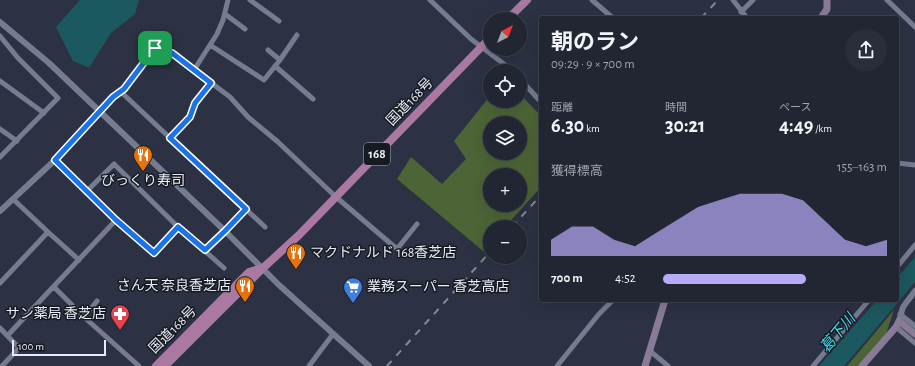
<!DOCTYPE html>
<html lang="ja">
<meta charset="utf-8">
<style>
:root{--surface:#212632;--page:#292e3a;--text:#f1f3f6;--muted:#a2a5ac;--line:#3e434d;--accent:#b7abf8}
body{margin:0;font-family:"Alegreya Sans","Noto Sans JP",sans-serif;background:var(--page);color:var(--text);height:100vh;display:flex;flex-direction:column;font-size:15px;white-space:nowrap}
*{box-sizing:border-box;margin:0}
p{font-size:13px;color:var(--muted)}
.icon{flex:none;width:22px;height:22px;fill:none;stroke:currentColor;stroke-width:2;stroke-linecap:round;stroke-linejoin:round}
.map{position:relative;flex:1;overflow:hidden}
.panel{position:absolute;left:539px;top:16px;width:360px;height:286px;display:flex;flex-direction:column;background:var(--surface);border-radius:4px;box-shadow:0 4px 16px #0002,0 0 0 1px var(--line)}
.panel>*{flex:none}
.needle{width:26px;rotate:42deg}
.controls{position:absolute;left:483px;top:12px;display:grid;gap:8px}
.controls a{display:grid;place-items:center;width:44px;height:44px;border-radius:50%;background:var(--surface);box-shadow:0 4px 16px #0002,0 0 0 1px var(--line);font-size:20px}
.scale{position:absolute;left:12px;bottom:10px;width:94px;box-sizing:border-box;padding-left:4px;border:2px solid #e7ebf6;border-top:0;font-size:11px;line-height:14px;white-space:nowrap;color:#e7ebf6;-webkit-text-stroke:3px #181a22;paint-order:stroke}
.pin{position:absolute;display:grid;place-items:center;width:34px;height:34px;color:#fff;margin:-17px;border-radius:8px;box-shadow:0 2px 6px #0006}
.round{display:grid;place-items:center;flex:none;width:42px;height:42px;border-radius:21px;background:var(--page)}
.head{display:flex;align-items:center;justify-content:space-between;height:68px;padding:0 12px}
h1{font-size:22px;font-weight:700;line-height:30px}
.figures{display:grid;grid-template-columns:repeat(3,1fr);gap:6px;height:68px;padding:4px 12px}
.figures div{display:grid;align-content:center}
.figures b{font-size:20px;font-weight:700}
.figures small{font-size:11px;font-weight:400}
.figures p{font-size:11px}
.chart{height:112px;padding:8px 12px}
.chart p{display:flex;justify-content:space-between}
.chart svg{width:100%;height:72px;margin-top:4px;fill:var(--accent);opacity:.7}
ul{padding:0 12px;list-style:none;font-size:13px}
li{display:grid;grid-template-columns:64px 48px 1fr;align-items:center;height:30px}
li i{height:10px;border-radius:5px;background:var(--accent)}
.map>svg:first-child{display:block}
</style>
<div class="map">
<svg width="915" height="366" viewBox="0 0 915 366">
<rect width="100%" height="100%" fill="#2c3243"/>
<path fill="#4c6436" fill-rule="evenodd" d="M520 94 541 116V187L505 227H490V243L483 251 397 179 411 157 442 184 466 159 454 141 490 96V101H520ZM490 123H520V153H490ZM490 175H520V205H490Z
M894 310 886 334 858 366H847Z"/>
<path fill="#1c585f" d="M80 0H139L135 14 111 33 89 68 73 61 56 27Z
M915 257V282L846 364 844 366H819L877 300H897V278Z"/>
<g fill="none" stroke-linecap="round" stroke-linejoin="round">
<path stroke="#757c90" stroke-width="5" d="M250 0 279 21
M430 0 471 39 513 71
M592 0 613 18
M733 0 747 18
M887 0 915 27
M741 12 753 0
M225 14 245 29
M0 36 18 58 58 98 0 157
M210 45 264 80 280 60 297 35
M268 50 280 60
M275 66 313 99
M194 70 217 34 223 20 228 0
M520 79 541 102
M0 81 44 113
M121 92 265 227
M100 112 113 97 124 89 155 48 172 53 230 97 248 117 278 142 336 197 397 249 417 224
M0 129 17 141
M170 138 190 117 195 103 211 83
M55 160 116 220 154 253 178 227
M897 163 915 165
M87 191 114 164 178 227 224 268
M13 199 48 232
M205 250 225 231 246 209
M897 267 915 245
M0 283 48 232 79 260
M54 287 84 317 139 366
M900 314 915 326
M84 317 97 301
M896 327 915 343
M0 328 19 348 2 366
M8 335 116 220
M650 351 668 366
M309 366 333 334
M557 366 599 314 613 300
M813 366 869 300"/>
<path stroke="#757c90" stroke-width="6" d="M0 22 49 63 225 231 279 285 369 366
M0 211 55 160 100 112
M899 321 903 307 915 291"/>
<path stroke="#897b97" stroke-width="7" d="M821 18 827 9V0
M645 366 665 300
M862 366 896 327 899 321 915 334"/>
<path stroke="#aa79a3" stroke-width="8" d="M508 19 527 0
M156 366 249 272 262 268
M165 366 263 268 299 235 490 38"/>
<path stroke="#848997" stroke-width="2" stroke-dasharray="7 7" stroke-linecap="butt" d="M701 18 718 0
M512 227 541 195
M387 366 490 252"/>
</g>
<g fill="none" stroke-linecap="round" stroke-linejoin="round">
<defs>
<path id="route" d="M155 48 172 53 211 83 195 103 190 117 170 138 246 209 225 231 205 250 178 227 154 253 116 220 55 160 113 97 124 89Z"/>
</defs>
<use href="#route" stroke="#fff" stroke-width="8"/>
<use href="#route" stroke="#1a73e8" stroke-width="5"/>
</g>
<defs>
<symbol id="restaurant-pin" viewBox="-11 -11 22 30"><path d="M0 17L-7.5 6A9.5 9.5 0 1 1 7.5 6Z" fill="#e8710a" stroke="#181a22"/><path d="M-5-6h1v4h1v-4h1v4h1v-4h1v5L-1.5 .5V6h-2V.5L-5-1ZM5-6V6H3V1.5H1.5Q1.5-4 5-6Z" fill="#fff"/></symbol>
<symbol id="supermarket-pin" viewBox="-11 -11 22 30"><path d="M0 17L-7.5 6A9.5 9.5 0 1 1 7.5 6Z" fill="#3f7fe0" stroke="#181a22"/><path d="M-6-5.5h2.5l.6 2H6L4.5 2H-2.5L-4.4-4H-6ZM-1.5 3.2a1.3 1.3 0 1 0 .1 0ZM3 3.2a1.3 1.3 0 1 0 .1 0Z" fill="#fff"/></symbol>
<symbol id="pharmacy-pin" viewBox="-11 -11 22 30"><path d="M0 17L-7.5 6A9.5 9.5 0 1 1 7.5 6Z" fill="#e0444e" stroke="#181a22"/><path d="M-2-6h4v4h4v4h-4v4h-4v-4h-4v-4h4Z" fill="#fff"/></symbol>
</defs>
<g fill-rule="evenodd">
<use href="#restaurant-pin" x="132" y="144" width="22" height="30"/>
<use href="#restaurant-pin" x="285" y="242" width="22" height="30"/>
<use href="#restaurant-pin" x="234" y="275" width="22" height="30"/>
<use href="#supermarket-pin" x="342" y="276" width="22" height="30"/>
<use href="#pharmacy-pin" x="109" y="303" width="22" height="30"/>
</g>
<g text-anchor="middle" dominant-baseline="central" stroke-width="3" stroke-linejoin="round" paint-order="stroke">
<rect fill="#181a22" stroke="#a9acb6" stroke-width="1" x="364" y="143" width="26" height="22" rx="3"/>
<g font-size="13" font-weight="bold" fill="#e7ebf6">
<text x="377" y="154">168</text>
</g>
<g font-size="14" fill="#e7ebf6" stroke="#181a22">
<text transform="translate(410 102) rotate(-46)">国道168号</text>
<text transform="translate(173 330) rotate(-45)">国道168号</text>
</g>
<g font-size="14" fill="#e7ebf6" stroke="#181a22" text-anchor="start">
<text x="143" y="181" text-anchor="middle">びっくり寿司</text>
<text x="310" y="253">マクドナルド 168香芝店</text>
<text x="231" y="286" text-anchor="end">さん天 奈良香芝店</text>
<text x="367" y="287">業務スーパー 香芝高店</text>
<text x="106" y="314" text-anchor="end">サン薬局 香芝店</text>
</g>
<g font-size="15" font-style="italic" fill="#3ce1f4" stroke="#181a22">
<text transform="translate(838 333) rotate(-50)">葛下川</text>
</g>
</g>
</svg>
<div class="controls">
<a><svg class="needle" viewBox="-14 -14 28 28"><path d="M0-13l5 13h-10z" fill="#e53935"/><path d="M0 13l5-13h-10z" fill="#a2a5ac"/></svg></a>
<a><svg class="icon" aria-label="locate" viewBox="0 0 24 24"><circle cx="12" cy="12" r="6"/><path d="M12 2v4M12 18v4M2 12h4M18 12h4"/></svg></a>
<a><svg class="icon" aria-label="layers" viewBox="0 0 24 24"><path d="M12 4l9 5-9 5-9-5zM3 14l9 5 9-5"/></svg></a>
<a>+</a>
<a>−</a>
</div>
<div class="scale">100 m</div>
<div class="pin" style="left:155px;top:48px;background:#1e9e55"><svg class="icon" aria-label="arrive" viewBox="0 0 24 24"><path d="M6 21V4h12l-3 4 3 4H6"/></svg></div>
<section class="panel">
<div class="head"><div><h1>朝のラン</h1><p>09:29 · 9 × 700 m</p></div><a class="round"><svg class="icon" aria-label="share" viewBox="0 0 24 24"><path d="M12 15V3M7 8l5-5 5 5M5 13v7h14v-7"/></svg></a></div>
<div class="figures">
<div><p>距離</p><b>6.30<small> km</small></b></div>
<div><p>時間</p><b>30:21</b></div>
<div><p>ペース</p><b>4:49<small> /km</small></b></div>
</div>
<div class="chart"><p><span>獲得標高</span>155–163 m</p>
<svg viewBox="0 0 160 44" preserveAspectRatio="none"><path d="M0 44V34L10 26L20 26L30 34L40 38L50 30L60 22L70 14L80 10L90 6L100 6L110 6L120 10L130 22L140 34L150 38L160 34V44z"/></svg>
</div>
<ul>
<li><b>700 m</b>4:52<i style="width:64%"></i></li>
</ul>
</section>
</div>
